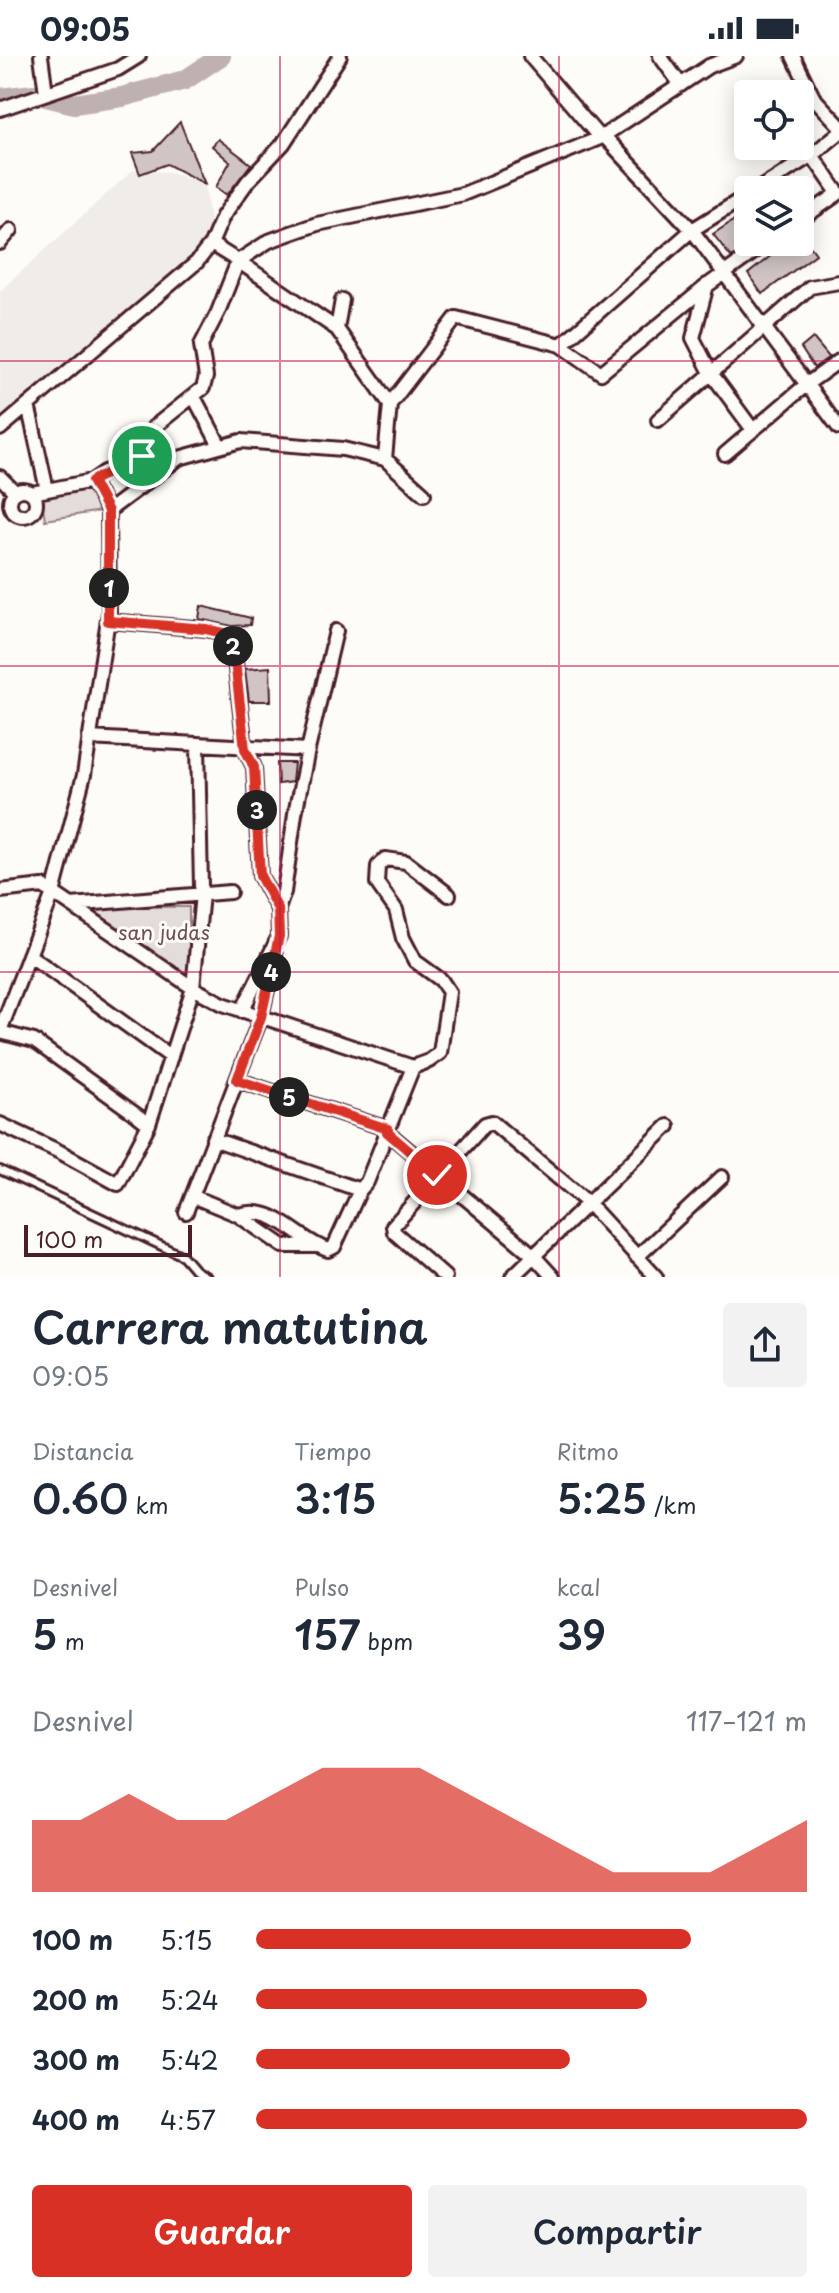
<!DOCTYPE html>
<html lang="es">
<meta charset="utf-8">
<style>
:root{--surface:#fff;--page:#f2f2f3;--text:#1f2937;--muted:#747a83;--accent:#d93025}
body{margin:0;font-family:"Playpen Sans",sans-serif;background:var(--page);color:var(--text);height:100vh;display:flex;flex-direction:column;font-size:30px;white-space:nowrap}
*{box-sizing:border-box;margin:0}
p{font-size:26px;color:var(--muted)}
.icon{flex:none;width:44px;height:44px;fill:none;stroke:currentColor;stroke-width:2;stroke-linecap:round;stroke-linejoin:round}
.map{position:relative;height:1221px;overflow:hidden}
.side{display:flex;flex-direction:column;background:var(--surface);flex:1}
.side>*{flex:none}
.fabs{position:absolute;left:734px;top:24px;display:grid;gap:16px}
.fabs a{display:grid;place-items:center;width:80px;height:80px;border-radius:8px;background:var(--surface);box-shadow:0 4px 20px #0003;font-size:40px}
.scale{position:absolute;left:24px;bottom:20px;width:168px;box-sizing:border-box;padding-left:8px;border:4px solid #4a1f2b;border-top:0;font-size:22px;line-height:28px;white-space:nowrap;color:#4a1f2b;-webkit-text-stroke:6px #fdfcf7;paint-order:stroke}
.pin{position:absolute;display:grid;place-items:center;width:68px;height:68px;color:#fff;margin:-34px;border:4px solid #fff;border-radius:50%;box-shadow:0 2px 8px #0007}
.km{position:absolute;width:40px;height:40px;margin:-20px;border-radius:50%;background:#222;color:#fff;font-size:22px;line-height:40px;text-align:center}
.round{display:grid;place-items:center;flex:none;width:84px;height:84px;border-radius:8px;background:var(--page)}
.head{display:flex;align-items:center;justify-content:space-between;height:136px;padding:0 32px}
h1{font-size:44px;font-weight:600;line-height:60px}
.metrics{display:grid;grid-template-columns:repeat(3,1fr);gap:12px;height:136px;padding:8px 32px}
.metrics div{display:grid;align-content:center}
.metrics b{font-size:40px;font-weight:600}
.metrics small{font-size:22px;font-weight:400}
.metrics p{font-size:22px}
.chart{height:224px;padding:16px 32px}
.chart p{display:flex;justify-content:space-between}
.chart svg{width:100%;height:144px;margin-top:8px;fill:var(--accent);opacity:.7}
.button{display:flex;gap:16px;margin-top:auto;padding:16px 32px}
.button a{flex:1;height:92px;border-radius:8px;background:var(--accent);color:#fff;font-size:32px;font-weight:600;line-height:92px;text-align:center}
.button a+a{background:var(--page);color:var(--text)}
ul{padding:0 32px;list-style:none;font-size:26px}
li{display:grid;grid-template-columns:128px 96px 1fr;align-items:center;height:60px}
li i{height:20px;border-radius:10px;background:var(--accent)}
.status{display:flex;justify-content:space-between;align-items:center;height:56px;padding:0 40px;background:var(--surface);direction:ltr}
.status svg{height:22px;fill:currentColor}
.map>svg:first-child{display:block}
</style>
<div class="status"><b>09:05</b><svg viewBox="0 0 49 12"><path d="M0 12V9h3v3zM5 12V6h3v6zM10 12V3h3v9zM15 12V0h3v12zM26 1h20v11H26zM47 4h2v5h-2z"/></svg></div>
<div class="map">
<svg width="839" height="1221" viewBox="0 0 839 1221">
<rect width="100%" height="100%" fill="#fdfcf7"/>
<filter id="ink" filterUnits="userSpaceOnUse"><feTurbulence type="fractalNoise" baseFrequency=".0125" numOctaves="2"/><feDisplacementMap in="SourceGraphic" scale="16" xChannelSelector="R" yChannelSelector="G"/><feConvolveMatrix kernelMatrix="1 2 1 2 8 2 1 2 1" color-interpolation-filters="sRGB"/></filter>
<g filter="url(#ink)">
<path fill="#f0ece8" d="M132 115 170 116 205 128 210 166 197 206 0 365V235Z"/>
<path fill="#e3dcda" stroke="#967e82" stroke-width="2" d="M95 431 107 454 45 464 41 436Z
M74 850 189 851V923Z"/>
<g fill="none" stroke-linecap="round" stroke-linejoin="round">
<path stroke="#c0b1b1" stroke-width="20" d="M0 42 34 38 74 48 122 41 185 24 221 0"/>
</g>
<path fill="#d0c5c4" stroke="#4a1f2b" stroke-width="2" d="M180 66 202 121 205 128 167 108 140 118 132 97 153 95Z
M218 83 251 108 227 139 216 131 230 106 212 90Z
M742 159 748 165V186H753L731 201 713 178Z
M800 176 816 198 762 238 748 218 788 186H800Z
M813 282 829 301 814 312 801 292Z
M201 550 251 562 250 569 232 570 199 563Z
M270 611 271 645H249L245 613Z
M277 707H294L292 726 278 728Z"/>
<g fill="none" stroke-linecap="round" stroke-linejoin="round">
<defs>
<path id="service" d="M0 1114 183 1200 195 1214 207 1221"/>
<path id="minor" d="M41 0 46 37
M530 0 600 82
M660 0 681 29
M793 0 813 41 839 69
M0 53 118 13 139 0
M604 80 692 174 839 372
M812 99 838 137
M757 134 812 99 839 77
M800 164 839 137
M0 187 11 174
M707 229 693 282 711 317 753 374
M342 244 337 273 238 205 269 185 291 177 317 168 463 138 600 82 709 10 736 0
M337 273 390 348
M561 289 601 317 708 229 768 186
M194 341 220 390
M28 349 47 434
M658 364 810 231 839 226
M0 373 197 206 211 188 223 160 248 125 283 88 340 0
M725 398 807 328 839 305
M385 403 390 348 456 262 561 289 692 174 748 139
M0 421 15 436
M10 447a13 13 0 1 1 26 0a13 13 0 1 1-26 0Z
M32 437 92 425 105 416 134 406 145 397 154 371 203 332 206 321 201 289 218 256 238 205 211 188
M108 455 179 402 241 385 343 393 385 403 424 438
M108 565 206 573 228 578 233 587 245 693 254 711 260 820 278 853
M89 682 308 694 295 758 284 836 278 853 279 880 242 955
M198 689 201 830
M308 694 336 575
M0 835 43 830 193 932 223 948 413 1011 429 1005 440 997 449 936 441 924 415 905 403 882 396 854 377 827 378 810 385 803 406 806 449 839
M71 849 230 836
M29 899 171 1001
M0 975 53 837 84 719 109 557 108 455 92 425
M0 976 34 985 149 1068
M237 1024 388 1073
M0 1068 60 1096 118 1128 149 1068 193 932 202 838
M387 1076 533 1199 553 1221
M213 1083 360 1134
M192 1140 238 1159 283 1190H316
M186 1156 261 961 275 898
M238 1159C275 1147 297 1184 328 1194L334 1191 360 1134 367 1126 413 1011
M637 1201 722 1121
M445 1221 394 1176 393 1170 485 1068 492 1066 587 1146 656 1221
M512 1221 668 1070"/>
</defs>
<use href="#service" stroke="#4a1f2b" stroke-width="12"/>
<use href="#minor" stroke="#4a1f2b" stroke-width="18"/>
<use href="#service" stroke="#fdfcf7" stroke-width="6"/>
<use href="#minor" stroke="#fdfcf7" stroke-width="12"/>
</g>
</g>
<g fill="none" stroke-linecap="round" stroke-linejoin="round" filter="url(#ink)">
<defs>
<path id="route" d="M142 400C128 412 108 415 92 425L108 455V565L206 573 228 578 233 587 245 693 254 711 260 820 278 853 279 880 261 961 237 1024 388 1073 387 1076 437 1119"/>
</defs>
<use href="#route" stroke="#fff" stroke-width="16"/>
<use href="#route" stroke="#d93025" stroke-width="10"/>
</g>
<path fill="none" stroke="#c2185b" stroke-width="2" stroke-opacity="0.55" d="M280 0V1221M559 0V1221M0 305H839M0 610H839M0 916H839"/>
<g text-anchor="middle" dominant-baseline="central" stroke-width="6" stroke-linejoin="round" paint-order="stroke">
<g font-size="20" fill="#704e57" stroke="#fdfcf7">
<text x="164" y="876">san judas</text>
</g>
</g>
</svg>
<div class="fabs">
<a><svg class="icon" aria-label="locate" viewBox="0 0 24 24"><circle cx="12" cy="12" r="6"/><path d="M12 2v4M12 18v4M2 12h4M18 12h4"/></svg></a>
<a><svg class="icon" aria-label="layers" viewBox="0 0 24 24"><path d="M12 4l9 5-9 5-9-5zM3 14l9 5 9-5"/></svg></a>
</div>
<div class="scale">100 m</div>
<div class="pin" style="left:142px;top:400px;background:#1e9e55"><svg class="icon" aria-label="arrive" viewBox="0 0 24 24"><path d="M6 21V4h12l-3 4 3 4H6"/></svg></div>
<div class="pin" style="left:437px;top:1119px;background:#d93025"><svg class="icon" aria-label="check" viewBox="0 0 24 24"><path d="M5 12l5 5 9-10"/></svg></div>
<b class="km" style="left:109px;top:532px">1</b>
<b class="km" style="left:233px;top:590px">2</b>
<b class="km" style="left:257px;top:754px">3</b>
<b class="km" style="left:271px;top:916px">4</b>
<b class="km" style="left:289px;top:1041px">5</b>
</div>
<section class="side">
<div class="head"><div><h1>Carrera matutina</h1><p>09:05</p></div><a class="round"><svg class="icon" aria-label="share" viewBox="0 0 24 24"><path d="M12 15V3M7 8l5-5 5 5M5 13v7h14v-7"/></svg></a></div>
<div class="metrics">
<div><p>Distancia</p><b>0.60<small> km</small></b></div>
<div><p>Tiempo</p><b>3:15</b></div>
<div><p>Ritmo</p><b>5:25<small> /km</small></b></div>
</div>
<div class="metrics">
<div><p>Desnivel</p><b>5<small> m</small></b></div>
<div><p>Pulso</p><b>157<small> bpm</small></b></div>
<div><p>kcal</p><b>39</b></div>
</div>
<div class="chart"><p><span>Desnivel</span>117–121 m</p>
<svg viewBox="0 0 160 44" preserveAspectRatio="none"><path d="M0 44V22L10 22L20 14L30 22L40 22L50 14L60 6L70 6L80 6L90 14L100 22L110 30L120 38L130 38L140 38L150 30L160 22V44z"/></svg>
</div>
<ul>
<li><b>100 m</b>5:15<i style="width:79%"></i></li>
<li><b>200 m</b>5:24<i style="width:71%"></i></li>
<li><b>300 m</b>5:42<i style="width:57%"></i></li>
<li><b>400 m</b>4:57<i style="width:100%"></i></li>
</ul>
<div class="button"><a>Guardar</a><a>Compartir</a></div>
</section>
